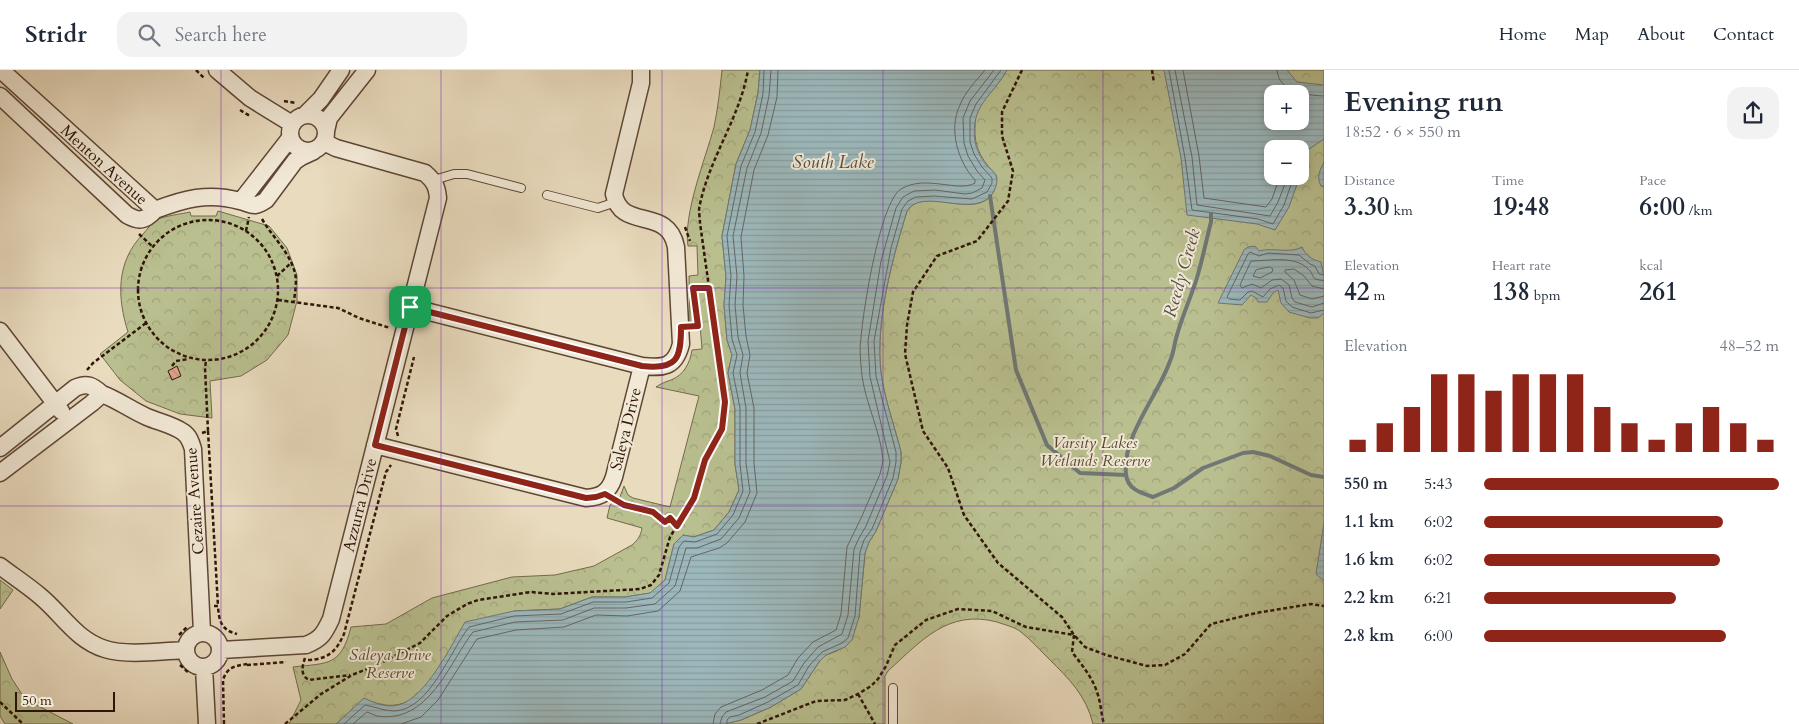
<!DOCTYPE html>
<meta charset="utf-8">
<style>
:root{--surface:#fff;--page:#f2f2f3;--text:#1f2937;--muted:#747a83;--line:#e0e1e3;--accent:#8f2418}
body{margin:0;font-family:Cardo,serif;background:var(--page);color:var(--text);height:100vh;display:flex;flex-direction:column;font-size:19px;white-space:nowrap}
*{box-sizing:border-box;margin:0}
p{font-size:16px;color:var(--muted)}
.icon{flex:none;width:28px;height:28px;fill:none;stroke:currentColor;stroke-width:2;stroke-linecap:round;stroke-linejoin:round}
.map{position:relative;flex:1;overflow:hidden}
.details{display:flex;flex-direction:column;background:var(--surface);width:475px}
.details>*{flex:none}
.tools{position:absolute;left:1264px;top:15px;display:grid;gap:10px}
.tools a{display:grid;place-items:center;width:45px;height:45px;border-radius:10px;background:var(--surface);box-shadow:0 2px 8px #0003;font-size:25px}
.scale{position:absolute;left:15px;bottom:12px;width:100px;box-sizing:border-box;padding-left:5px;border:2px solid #2f1507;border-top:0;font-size:14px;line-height:18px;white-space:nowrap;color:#2f1507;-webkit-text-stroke:4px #f1e8d5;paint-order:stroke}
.pin{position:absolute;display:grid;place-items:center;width:42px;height:42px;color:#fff;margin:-21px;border-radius:10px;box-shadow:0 2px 8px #0006}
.round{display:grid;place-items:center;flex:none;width:52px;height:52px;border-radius:15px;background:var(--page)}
.headline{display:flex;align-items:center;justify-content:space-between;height:85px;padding:0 20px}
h1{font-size:28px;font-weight:700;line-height:38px}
.figures{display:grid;grid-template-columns:repeat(3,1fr);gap:8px;height:85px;padding:5px 20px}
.figures div{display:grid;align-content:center}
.figures b{font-size:25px;font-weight:700}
.figures small{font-size:14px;font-weight:400}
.figures p{font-size:14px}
.chart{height:140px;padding:10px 20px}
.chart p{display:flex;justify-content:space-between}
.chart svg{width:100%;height:90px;margin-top:5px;stroke:var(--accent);stroke-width:6}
ul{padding:0 20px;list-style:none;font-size:16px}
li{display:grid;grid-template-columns:80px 60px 1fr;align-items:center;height:38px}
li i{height:12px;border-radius:6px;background:var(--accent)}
header{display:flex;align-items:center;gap:30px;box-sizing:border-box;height:70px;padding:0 25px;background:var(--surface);border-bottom:1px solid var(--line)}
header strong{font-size:24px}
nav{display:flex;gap:28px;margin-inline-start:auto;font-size:18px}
.search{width:350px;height:45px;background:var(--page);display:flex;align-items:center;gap:12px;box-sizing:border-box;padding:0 18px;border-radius:15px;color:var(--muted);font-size:19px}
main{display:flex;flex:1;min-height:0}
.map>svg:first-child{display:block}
</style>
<header>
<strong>Stridr</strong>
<div class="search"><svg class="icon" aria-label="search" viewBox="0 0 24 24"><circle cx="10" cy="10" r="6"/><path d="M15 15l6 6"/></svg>Search here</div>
<nav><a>Home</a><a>Map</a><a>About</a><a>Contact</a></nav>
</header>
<main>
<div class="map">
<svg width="1324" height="654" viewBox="0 0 1324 654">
<defs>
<pattern id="park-crowns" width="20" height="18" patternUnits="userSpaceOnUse" patternTransform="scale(1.25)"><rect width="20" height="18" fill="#b9bf8f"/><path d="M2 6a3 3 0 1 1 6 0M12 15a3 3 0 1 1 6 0" fill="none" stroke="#9fa37a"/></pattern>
<pattern id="water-rules" width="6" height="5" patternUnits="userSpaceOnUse" patternTransform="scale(1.25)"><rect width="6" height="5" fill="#9cb8bc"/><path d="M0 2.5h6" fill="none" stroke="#879da0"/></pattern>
<pattern id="building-back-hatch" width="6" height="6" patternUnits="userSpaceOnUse" patternTransform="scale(1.25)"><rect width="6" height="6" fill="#e1a58e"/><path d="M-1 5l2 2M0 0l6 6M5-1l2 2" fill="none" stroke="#c18d79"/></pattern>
</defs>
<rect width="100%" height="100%" fill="#e9dbbe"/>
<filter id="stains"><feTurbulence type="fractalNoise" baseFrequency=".004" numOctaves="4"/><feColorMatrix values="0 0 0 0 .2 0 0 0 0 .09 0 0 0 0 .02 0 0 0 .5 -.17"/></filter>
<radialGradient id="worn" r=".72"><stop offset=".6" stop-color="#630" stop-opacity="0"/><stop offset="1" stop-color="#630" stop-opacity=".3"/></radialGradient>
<path fill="url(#park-crowns)" stroke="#746a4b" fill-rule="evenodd" d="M722 0H760L758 23 750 60 736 94 722 166 726 207 724 235 727 270 732 285 728 303 735 339V394L739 420 729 442 714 460 694 467 683 465 674 474 665 510 651 523 625 527H592L560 539 514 541 411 631C391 638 383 636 364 629L336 654H289L301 630 293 597C329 593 341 596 351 557L386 554 432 528 512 507 555 505 594 496 632 475C638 470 641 465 642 458L607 448 610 435 620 427 624 416 628 425 633 428 670 437 699 326 656 317C662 313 665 312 671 310 684 305 690 293 692 280L702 279 700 254 690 255 689 206 698 205 697 176H688C683 144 705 90 714 57 718 38 720 19 722 0Z
M1007 0H1324V654H1093C1086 625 1069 609 1049 589 1040 580 1031 570 1021 562 1015 557 1005 555 997 552 948 539 921 571 888 601L885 606V654H725L741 650 771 637 801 619 819 592 826 585 837 581 859 547 865 483 869 472 876 461 898 409 901 392V382C895 358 884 327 881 303 875 252 892 190 907 141 923 114 978 153 994 121 996 116 996 110 996 105 982 90 974 78 975 57 975 51 975 47 977 42 984 26 999 15 1007 0ZM1272 24H1300V51H1272ZM1272 79H1300V106H1272Z
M218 141 269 156 287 178 297 205V231L288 265 267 290 241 306 210 311 212 348 180 344 146 331 120 310 100 284 128 262C117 227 116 192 143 164 147 160 151 153 156 150 164 146 181 144 190 142L191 146H216Z
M0 510 13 520 0 539Z
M0 582 12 609 25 629 73 654H5L0 646Z"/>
<path fill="url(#water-rules)" stroke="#707774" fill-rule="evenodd" d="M760 0H1007C992 27 970 35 975 71 976 79 981 88 986 95 989 98 995 102 996 106 999 112 994 122 990 127 968 147 922 117 907 141 892 190 875 251 881 303 884 327 895 358 901 382V392L898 409 876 461 869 472 865 483 859 547 852 570 845 577 826 585 819 592 801 619 771 637 741 650 725 654H336L364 628C375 633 386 638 398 635 425 629 451 576 465 552L514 541 560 539 592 527H625L650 523 665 510 674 474 683 465 694 467 714 460 729 442 739 420 735 394V339L728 303 732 285 727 270 724 235 726 207 722 166 736 94 750 60 758 23Z
M1164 0H1287L1297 12 1324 15V69L1309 79 1300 105V79H1272V106H1300L1289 137 1275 160 1257 154 1187 145 1181 88ZM1272 24H1300V51H1272Z
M1324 92V117L1321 116C1316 107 1320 100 1324 92Z
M1255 176 1259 181C1273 177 1290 184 1302 177 1306 186 1311 189 1321 192L1324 207V243L1318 248H1310L1289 242 1281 233 1278 220 1273 223 1267 232H1258L1256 228 1251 225 1242 235 1218 233 1244 180 1248 177Z
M1324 453V511L1316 504Z"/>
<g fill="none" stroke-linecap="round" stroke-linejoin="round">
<path stroke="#666662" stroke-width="1" d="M1169 0 1185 88 1192 140 1258 149 1273 154 1284 135 1294 106
M1175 0 1192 87 1197 135 1270 146 1278 132 1288 106
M1183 0 1199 86 1204 128 1266 137 1272 129 1280 106
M1277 0C1279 23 1306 25 1324 26
M1270 197 1273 199 1272 202 1260 208 1253 206 1256 200Z
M1324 205 1319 204 1315 196 1310 194 1299 185 1268 183 1259 186 1250 182 1248 184 1227 227 1229 229 1240 230 1248 222 1252 221 1263 227 1270 219 1279 215 1283 218 1286 231 1292 237 1311 243 1324 240
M1324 211 1315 209C1313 207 1312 204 1311 202 1297 184 1270 191 1251 191L1240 215 1242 218 1252 214 1261 218 1272 210 1281 209 1289 215 1292 228 1295 232 1312 237 1324 233
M1324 219 1312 216 1304 206 1294 199 1285 200V202L1294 210 1300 225 1312 229 1324 226
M344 654 365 635C376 637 384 641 395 641 430 639 450 581 469 557L514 546 561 544 593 532H626L652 528 669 513 679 477 684 471 695 472 717 464 733 445 743 421 740 394V338L733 303 737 285 732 269 729 235 731 206 727 166 741 96 755 62 763 24 764 0
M353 654 367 642C370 643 374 645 377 646 429 654 449 593 473 562L515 552 563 550 594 538H626L655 534 675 516 686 478H697L721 469 739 448 750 422 746 393V338L740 303 743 285 738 267 735 235 737 206 733 166 747 98 761 63 769 26 771 0
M401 654 421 647 438 630 477 569 516 560 564 557 596 545 627 546 658 541 680 521 691 487 719 478 727 473 745 452 757 423 754 393V338L747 303 750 285 746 266 743 235 744 206 741 167 754 100 768 65 777 27 778 0
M713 654 715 644 721 637 762 620 788 605 798 588 813 572 836 560 841 544 847 477 862 446 880 404 883 391C881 362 866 335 862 306 861 294 859 280 861 268 863 241 880 132 901 119 926 104 958 123 975 113V110C958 92 948 59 960 35 965 22 976 11 985 0
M720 654 722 647 726 642 765 627 793 611 804 593 818 577 842 564 848 545 854 479 859 468 866 456 887 406 890 392 870 307 868 271 881 191 896 138 903 127 914 121 935 120 965 124 972 123 982 118 985 110 977 101 968 86 964 73 963 48 970 31 994 0
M727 654V650L730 647 739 645 768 632 798 615 809 596 822 582 842 573 848 568 855 546 860 482 864 470 872 459 893 408 896 392V382L876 306 874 271 891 178 902 139 908 131 916 127 934 126 972 129 987 122 992 113V108L982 97 974 84 970 72V48L976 34 1001 0"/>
<path stroke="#707774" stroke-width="4" d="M990 126 1016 300 1047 375 1080 403 1126 405
M1211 144V152C1206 171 1202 192 1196 211 1190 229 1182 247 1177 265 1174 274 1174 283 1170 291 1158 326 1122 366 1126 404 1127 419 1141 423 1153 427L1174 418 1203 398 1243 383 1253 382 1270 386 1311 405 1324 407"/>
</g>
<path fill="url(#building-back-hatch)" stroke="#2f1507" d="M177 296 181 306 172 310 168 301Z"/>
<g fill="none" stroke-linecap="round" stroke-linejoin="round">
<defs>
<path id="lane" d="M434 110 454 104H467L521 118
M547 125 598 138 616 132
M893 618V654"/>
<path id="street" d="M217 0 250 28 292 54
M0 26 127 145C139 152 145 151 155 140L1 0
M290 63a18 18 0 1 1 36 0a18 18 0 1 1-36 0Z
M305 45 321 29 341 0
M326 61 329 48 367 0
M241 131 290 68
M155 140C184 129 208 122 240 131 252 134 253 139 266 130L295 91 301 87 314 81
M410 237 642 296C663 298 675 298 681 274L676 177C668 135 621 162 614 124L641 13V0
M0 261 61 341
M102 324C118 330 131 340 147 347 159 352 173 355 183 362 189 366 191 372 193 379L202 562
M375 375 586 428C602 427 609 422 614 407L642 296
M0 378 75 318C87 312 93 316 102 324L92 333 0 403
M0 496C13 506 27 515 40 526 62 544 76 570 105 579 127 586 162 581 186 580
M186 580a17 17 0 1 1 34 0a17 17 0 1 1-34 0Z
M221 580 306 575C321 569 324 564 331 549L438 128C437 116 434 111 425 103L336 78 324 72
M204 597 207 654"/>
</defs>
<use href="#lane" stroke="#5e4635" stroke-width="10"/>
<use href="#street" stroke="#5e4635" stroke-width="19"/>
<path stroke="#2f1507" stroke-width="2.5" stroke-dasharray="4 2.5" stroke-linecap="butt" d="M196 0 204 8
M1022 0 1002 42V66L1013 101 1008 131 977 171 937 186 913 222 907 255 905 284 923 361 948 398 964 445 998 493 1062 547 1074 565 1085 577 1106 585 1147 596 1165 595 1185 584 1211 554 1256 543 1311 534 1324 536
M1152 0 1154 13
M284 31 296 33
M240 40 250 46
M262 149C273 168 289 181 295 203 297 211 295 222 294 231
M138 220a70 70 0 1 1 140 0a70 70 0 1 1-140 0Z
M685 157 690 171
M246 161 249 147
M139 164 153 177
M277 206 291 193
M693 218 709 217
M278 230 338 238 359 248 390 258
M694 256H698L694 226
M172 296 176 291 189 289
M87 300 93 293 146 253
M208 361 218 536
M202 363 208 361 205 298 206 291
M398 366 396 359 414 287
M617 431 624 435 653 442 665 452 670 448 677 456
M214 536H218C219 551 221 560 237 564
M179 565 187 557
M1074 565 1072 582C1082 595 1092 607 1097 622 1101 633 1101 644 1104 654
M305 588C302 597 300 605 309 610L350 605
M308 590C328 589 336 582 344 564L386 402 391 395
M180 595 189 603
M247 595 286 592
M858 624 875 654
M0 632 23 654
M224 654 223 610C227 597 235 596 247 594
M285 654 321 624 352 605 379 594 420 573 447 546 467 534 478 530 531 522 553 524 640 519 651 515 659 505 670 467 694 428 705 390 722 359 725 332 700 153C700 147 698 140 700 134 710 87 740 47 748 0
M757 654 816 631 845 630 858 624 871 616 878 609 886 596 895 575 926 550 958 539 992 541 1026 557 1074 565"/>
<use href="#lane" stroke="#f1e8d5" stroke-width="8"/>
<use href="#street" stroke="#f1e8d5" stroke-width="16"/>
</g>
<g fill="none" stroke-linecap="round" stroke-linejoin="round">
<defs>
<path id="route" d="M693 218H709L725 332 722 359 705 390 694 428 677 456 670 448 665 452 653 442 624 435 605 424 596 427 586 428 375 375 410 237 642 296C677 300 681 289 681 257L698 256Z"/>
</defs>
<use href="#route" stroke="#fff" stroke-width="10"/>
<use href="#route" stroke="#8f2418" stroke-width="6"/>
</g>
<path fill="none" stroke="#7b2cbf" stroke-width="1" stroke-opacity="0.55" d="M221 0V654M441 0V654M662 0V654M883 0V654M1103 0V654M0 218H1324M0 436H1324"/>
<g text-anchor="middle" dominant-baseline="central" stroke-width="4" stroke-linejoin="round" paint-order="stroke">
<g font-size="16" fill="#2f1507" stroke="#f1e8d5">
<text transform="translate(104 95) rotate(42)">Menton Avenue</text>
<text transform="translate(626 359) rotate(-76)">Saleya Drive</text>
<text transform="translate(195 431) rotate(-94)">Cezaire Avenue</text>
<text transform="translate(360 435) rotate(-76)">Azzurra Drive</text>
</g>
<g font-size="16" font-style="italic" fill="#584830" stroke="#f1e8d5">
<text x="1095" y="373">Varsity Lakes<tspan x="1095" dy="18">Wetlands Reserve</tspan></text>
<text x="390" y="585">Saleya Drive<tspan x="390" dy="18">Reserve</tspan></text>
</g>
<g font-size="18" font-style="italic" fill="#554e46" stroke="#f1e8d5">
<text x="833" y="92">South Lake</text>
<text transform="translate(1182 203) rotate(-74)">Reedy Creek</text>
</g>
</g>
<rect width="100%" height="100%" filter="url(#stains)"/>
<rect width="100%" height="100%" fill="url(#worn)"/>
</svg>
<div class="tools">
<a>+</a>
<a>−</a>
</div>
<div class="scale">50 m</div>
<div class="pin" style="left:410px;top:237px;background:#1e9e55"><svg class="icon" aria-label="arrive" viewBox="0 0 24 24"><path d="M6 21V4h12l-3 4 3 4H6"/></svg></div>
</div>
<section class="details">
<div class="headline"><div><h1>Evening run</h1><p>18:52 · 6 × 550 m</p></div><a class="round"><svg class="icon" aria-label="share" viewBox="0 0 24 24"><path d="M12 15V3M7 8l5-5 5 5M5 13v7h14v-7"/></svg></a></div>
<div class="figures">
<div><p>Distance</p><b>3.30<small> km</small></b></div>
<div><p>Time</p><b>19:48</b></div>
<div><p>Pace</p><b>6:00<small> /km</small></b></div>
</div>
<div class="figures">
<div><p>Elevation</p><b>42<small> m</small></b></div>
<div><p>Heart rate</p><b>138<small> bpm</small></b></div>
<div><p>kcal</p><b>261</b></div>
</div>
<div class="chart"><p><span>Elevation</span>48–52 m</p>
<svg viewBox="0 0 160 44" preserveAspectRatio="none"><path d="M5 44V38M15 44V30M25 44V22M35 44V6M45 44V6M55 44V14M65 44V6M75 44V6M85 44V6M95 44V22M105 44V30M115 44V38M125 44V30M135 44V22M145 44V30M155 44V38"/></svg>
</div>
<ul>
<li><b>550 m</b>5:43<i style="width:100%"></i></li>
<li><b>1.1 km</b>6:02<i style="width:81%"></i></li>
<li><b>1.6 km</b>6:02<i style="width:80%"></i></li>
<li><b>2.2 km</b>6:21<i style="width:65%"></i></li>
<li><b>2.8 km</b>6:00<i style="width:82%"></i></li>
</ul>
</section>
</main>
